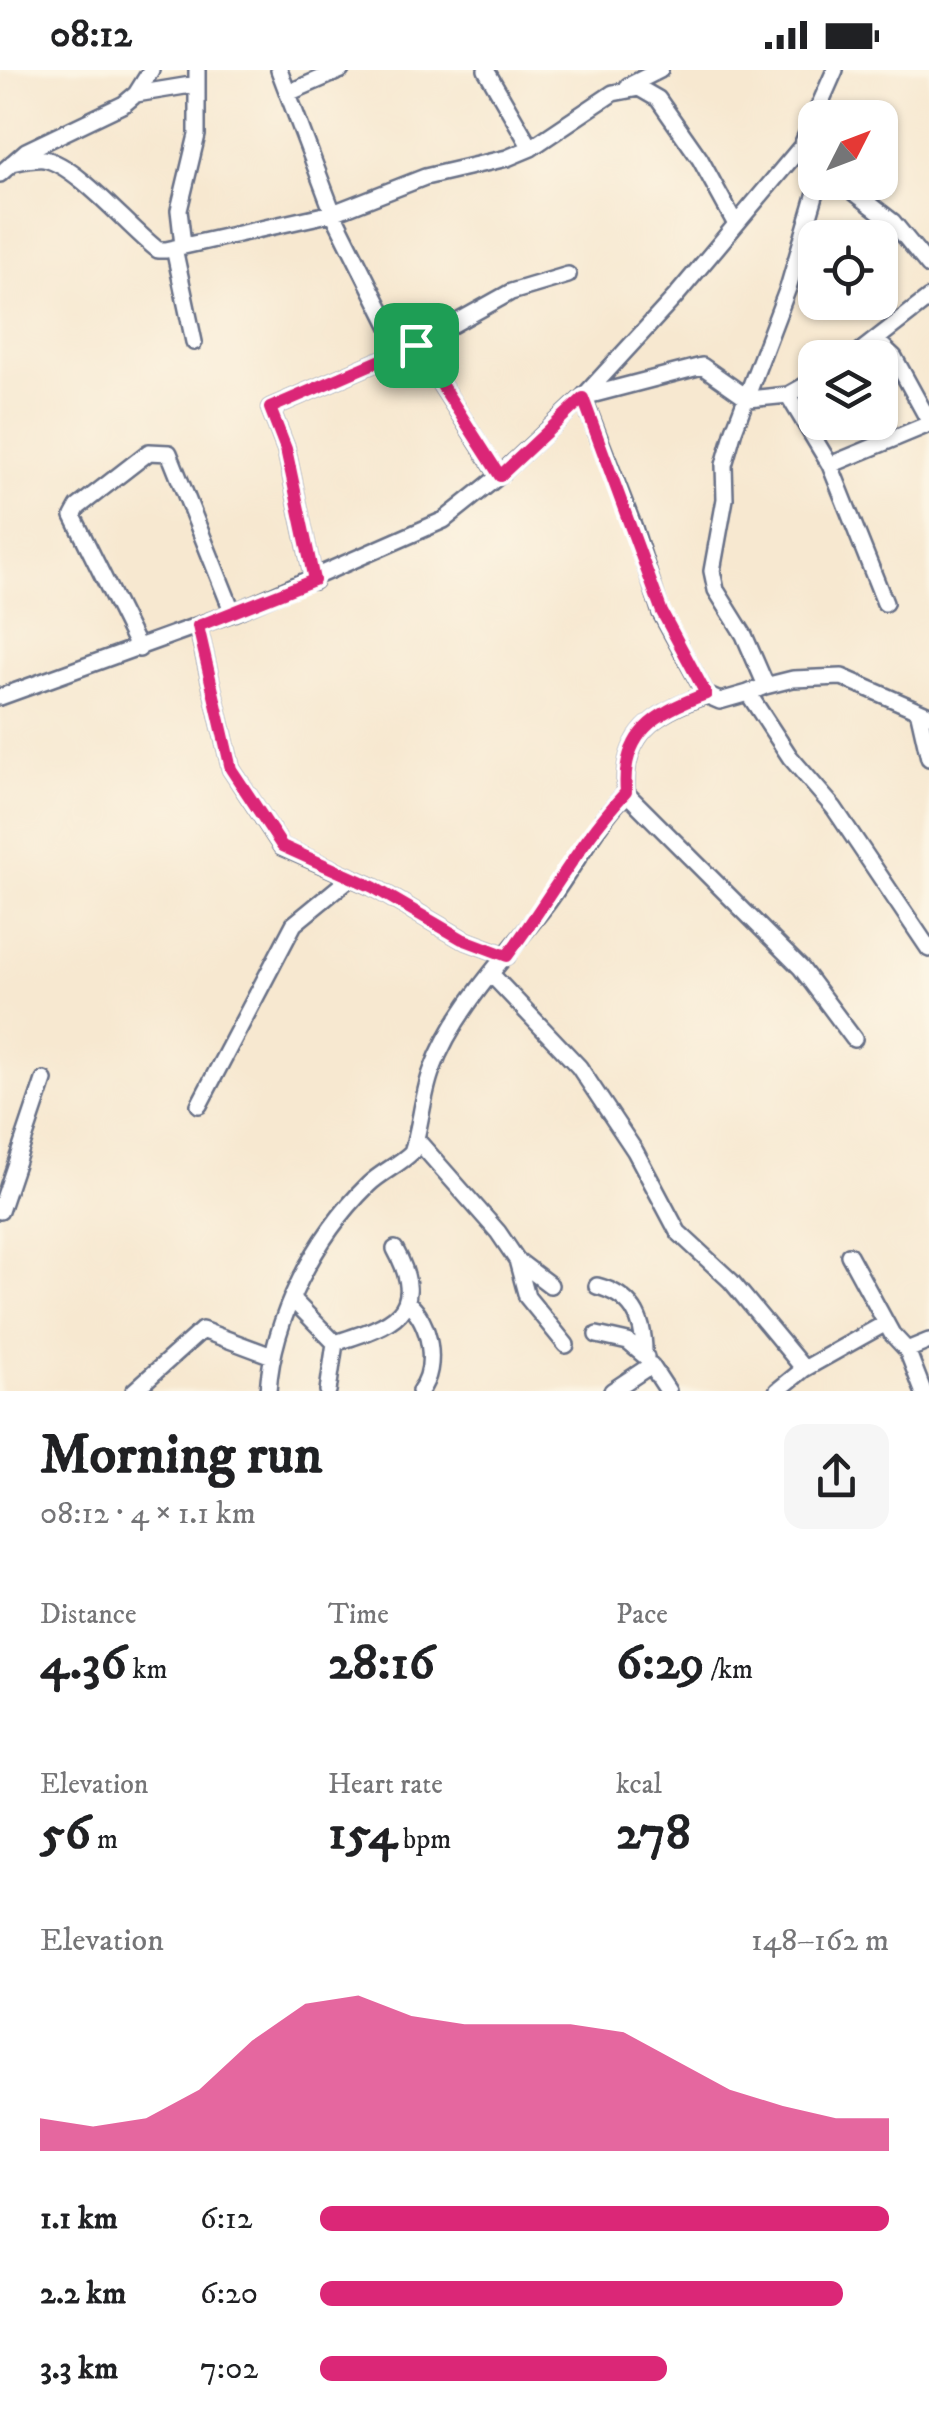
<!DOCTYPE html>
<meta charset="utf-8">
<style>
:root{--surface:#fff;--page:#f6f6f6;--text:#202124;--muted:#757577;--accent:#db2777}
body{margin:0;font-family:"IM FELL DW Pica",serif;background:var(--page);color:var(--text);height:100vh;display:flex;flex-direction:column;font-size:38px;white-space:nowrap}
*{box-sizing:border-box;margin:0}
p{font-size:32px;color:var(--muted)}
.icon{flex:none;width:55px;height:55px;fill:none;stroke:currentColor;stroke-width:2;stroke-linecap:round;stroke-linejoin:round}
.map{position:relative;height:1321px;overflow:hidden}
.panel{display:flex;flex-direction:column;background:var(--surface);flex:1}
.panel>*{flex:none}
.needle{width:65px;rotate:48deg}
.buttons{position:absolute;left:798px;top:30px;display:grid;gap:20px}
.buttons a{display:grid;place-items:center;width:100px;height:100px;border-radius:20px;background:var(--surface);box-shadow:0 2px 8px #0004;font-size:50px}
.pin{position:absolute;display:grid;place-items:center;width:85px;height:85px;color:#fff;margin:-42px;border-radius:20px;box-shadow:0 5px 15px #0006}
.round{display:grid;place-items:center;flex:none;width:105px;height:105px;border-radius:20px;background:var(--page)}
.head{display:flex;align-items:center;justify-content:space-between;height:170px;padding:0 40px}
h1{font-size:55px;font-weight:700;line-height:75px}
.figures{display:grid;grid-template-columns:repeat(3,1fr);gap:15px;height:170px;padding:10px 40px}
.figures div{display:grid;align-content:center}
.figures b{font-size:50px;font-weight:700}
.figures small{font-size:28px;font-weight:400}
.figures p{font-size:28px}
.chart{height:280px;padding:20px 40px}
.chart p{display:flex;justify-content:space-between}
.chart svg{width:100%;height:180px;margin-top:10px;fill:var(--accent);opacity:.7}
ul{padding:0 40px;list-style:none;font-size:32px}
li{display:grid;grid-template-columns:160px 120px 1fr;align-items:center;height:75px}
li i{height:25px;border-radius:12px;background:var(--accent)}
.status{display:flex;justify-content:space-between;align-items:center;height:70px;padding:0 50px;background:var(--surface);direction:ltr}
.status svg{height:28px;fill:currentColor}
.map>svg:first-child{display:block}
</style>
<div class="status"><b>08:12</b><svg viewBox="0 0 49 12"><path d="M0 12V9h3v3zM5 12V6h3v6zM10 12V3h3v9zM15 12V0h3v12zM26 1h20v11H26zM47 4h2v5h-2z"/></svg></div>
<div class="map">
<svg width="929" height="1321" viewBox="0 0 929 1321">
<rect width="100%" height="100%" fill="#fcf5e5"/>
<filter id="ink" filterUnits="userSpaceOnUse"><feTurbulence type="fractalNoise" baseFrequency=".01" numOctaves="2"/><feDisplacementMap in="SourceGraphic" scale="20" xChannelSelector="R" yChannelSelector="G"/><feConvolveMatrix kernelMatrix="1 2 1 2 8 2 1 2 1" color-interpolation-filters="sRGB"/></filter>
<filter id="wash" filterUnits="userSpaceOnUse"><feTurbulence type="fractalNoise" baseFrequency=".0048" numOctaves="4" result="noise"/><feDisplacementMap in="SourceGraphic" scale="40" xChannelSelector="R" yChannelSelector="G"/><feGaussianBlur stdDeviation="2.25" result="paint"/><feColorMatrix in="noise" values="0 0 0 0 0 0 0 0 0 0 0 0 0 0 0 0 0 1.4 0 .05"/><feComposite in="paint" operator="in"/></filter>
<g filter="url(#wash)">
<rect width="100%" height="100%" fill="#f7e8d0"/>
</g>
<g filter="url(#ink)">
<g fill="none" stroke-linecap="round" stroke-linejoin="round">
<defs>
<path id="minor" d="M279 0 333 143 392 261 416 275 499 406
M486 0 531 78
M628 16 660 0
M288 23 341 0
M136 24 197 14
M801 77 815 94
M12 93C22 91 34 88 44 89 77 95 129 158 158 180H166L333 143 425 107 507 88 531 78 613 23 639 18 658 29 700 89 734 151
M0 104 26 81 124 34 136 24 151 0
M819 112 788 218 734 360 724 395 725 429 712 501 716 520 744 565 764 611 765 616 748 623 790 687 834 738 929 879
M841 112 893 152 929 196
M183 175 179 140 197 65V0
M174 178 194 272
M877 271 894 287 929 351
M852 288 929 228
M788 325 830 395 885 533
M830 395 929 354
M314 511 286 379 270 338 416 275 511 222 568 205
M198 557 231 699 282 777 373 817 462 869 507 886
M139 579 73 446 78 437 149 382 169 383 233 543
M765 616 793 609 842 607 929 645
M706 625 661 543 634 458 583 327 702 296 749 329 788 325 815 310
M0 627 235 542 444 450 499 406 583 327 675 227 801 77 835 0
M919 644 929 688
M626 723 801 898 854 969
M491 904 579 997 635 1081 678 1162 731 1211 804 1299
M199 1035 294 854 350 808
M417 1070 498 1162 517 1190 527 1227 566 1275
M0 1141 44 1010
M849 1185 892 1264 907 1280 923 1321
M517 1190 550 1215
M597 1216C631 1225 644 1247 644 1282
M294 1231 335 1273C391 1255 430 1243 395 1179
M408 1233C430 1251 439 1297 420 1321
M597 1265 628 1272 646 1287
M907 1280 929 1271
M134 1321 202 1260 272 1286
M268 1321C273 1247 316 1166 368 1115 381 1102 399 1095 412 1082 421 1056 422 1026 432 1000 454 939 507 886 546 835 574 797 594 757 626 723 621 664 655 642 706 625L720 631 748 623
M328 1321 335 1273
M612 1321 651 1295 668 1321
M777 1321 804 1299 886 1253"/>
</defs>
<use href="#minor" stroke="#687086" stroke-width="20"/>
<use href="#minor" stroke="#fff" stroke-width="15"/>
</g>
</g>
<g fill="none" stroke-linecap="round" stroke-linejoin="round" filter="url(#ink)">
<defs>
<path id="route" d="M416 275 500 406 583 328 662 542 706 624C655 642 621 664 626 722 580 771 548 832 507 886L462 869 373 817 282 776 231 699 198 556 314 510 286 379 270 338Z"/>
</defs>
<use href="#route" stroke="#fff" stroke-width="20"/>
<use href="#route" stroke="#db2777" stroke-width="12"/>
</g>
</svg>
<div class="buttons">
<a><svg class="needle" viewBox="-14 -14 28 28"><path d="M0-13l5 13h-10z" fill="#e53935"/><path d="M0 13l5-13h-10z" fill="#757577"/></svg></a>
<a><svg class="icon" aria-label="locate" viewBox="0 0 24 24"><circle cx="12" cy="12" r="6"/><path d="M12 2v4M12 18v4M2 12h4M18 12h4"/></svg></a>
<a><svg class="icon" aria-label="layers" viewBox="0 0 24 24"><path d="M12 4l9 5-9 5-9-5zM3 14l9 5 9-5"/></svg></a>
</div>
<div class="pin" style="left:416px;top:275px;background:#1e9e55"><svg class="icon" aria-label="arrive" viewBox="0 0 24 24"><path d="M6 21V4h12l-3 4 3 4H6"/></svg></div>
</div>
<section class="panel">
<div class="head"><div><h1>Morning run</h1><p>08:12 · 4 × 1.1 km</p></div><a class="round"><svg class="icon" aria-label="share" viewBox="0 0 24 24"><path d="M12 15V3M7 8l5-5 5 5M5 13v7h14v-7"/></svg></a></div>
<div class="figures">
<div><p>Distance</p><b>4.36<small> km</small></b></div>
<div><p>Time</p><b>28:16</b></div>
<div><p>Pace</p><b>6:29<small> /km</small></b></div>
</div>
<div class="figures">
<div><p>Elevation</p><b>56<small> m</small></b></div>
<div><p>Heart rate</p><b>154<small> bpm</small></b></div>
<div><p>kcal</p><b>278</b></div>
</div>
<div class="chart"><p><span>Elevation</span>148–162 m</p>
<svg viewBox="0 0 160 44" preserveAspectRatio="none"><path d="M0 44V36L10 38L20 36L30 29L40 17L50 8L60 6L70 11L80 13L90 13L100 13L110 15L120 22L130 29L140 33L150 36L160 36V44z"/></svg>
</div>
<ul>
<li><b>1.1 km</b>6:12<i style="width:100%"></i></li>
<li><b>2.2 km</b>6:20<i style="width:92%"></i></li>
<li><b>3.3 km</b>7:02<i style="width:61%"></i></li>
</ul>
</section>
